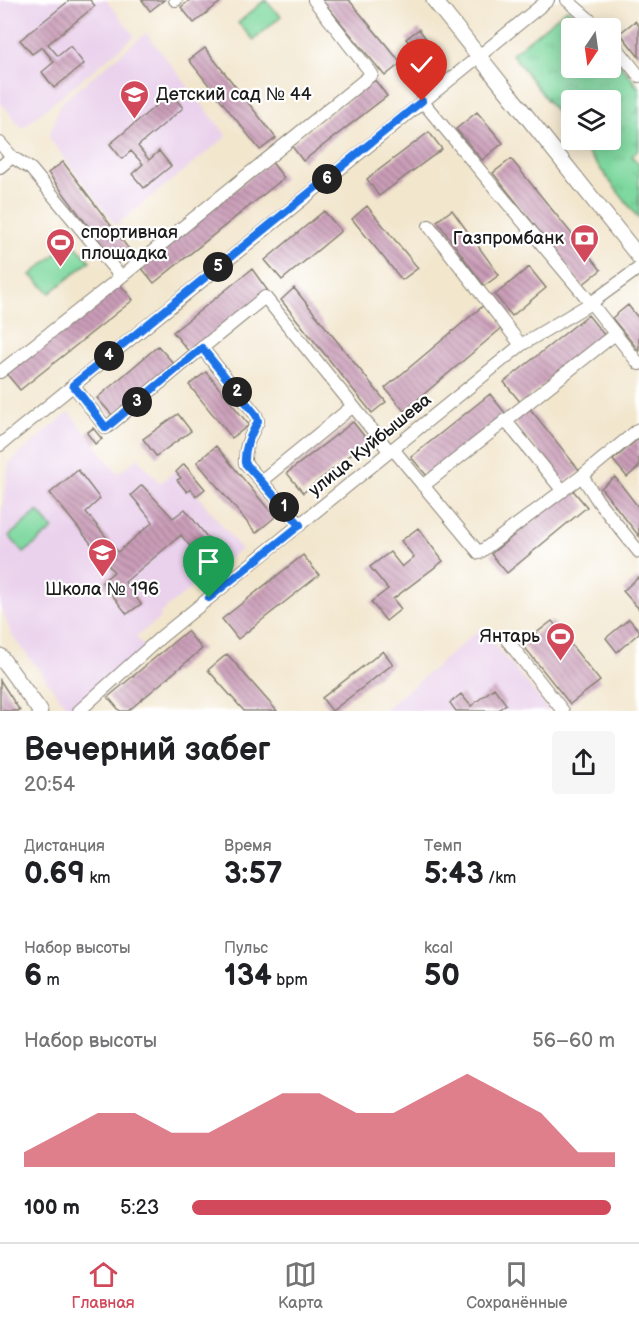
<!DOCTYPE html>
<html lang="ru">
<meta charset="utf-8">
<style>
:root{--surface:#fff;--page:#f6f6f6;--text:#202124;--muted:#757577;--line:#e0e0e0;--accent:#d1495b}
body{margin:0;font-family:"Balsamiq Sans",sans-serif;background:var(--page);color:var(--text);height:100vh;display:flex;flex-direction:column;font-size:22px;white-space:nowrap}
*{box-sizing:border-box;margin:0}
p{font-size:20px;color:var(--muted)}
.icon{flex:none;width:33px;height:33px;fill:none;stroke:currentColor;stroke-width:2;stroke-linecap:round;stroke-linejoin:round}
.map{position:relative;height:711px;overflow:hidden}
.panel{display:flex;flex-direction:column;background:var(--surface);flex:1}
.panel>*{flex:none}
.needle{width:39px;rotate:193deg}
.buttons{position:absolute;left:561px;top:18px;display:grid;gap:12px}
.buttons a{display:grid;place-items:center;width:60px;height:60px;border-radius:6px;background:var(--surface);box-shadow:0 3px 15px #0003;font-size:30px}
.pin{position:absolute;display:grid;place-items:center;width:51px;height:51px;color:#fff;margin:-62px -26px;border-radius:50% 50% 50% 0;rotate:-45deg;box-shadow:0 0 6px #0007}
.pin .icon{rotate:45deg}
.km{position:absolute;width:30px;height:30px;margin:-15px;border-radius:50%;background:#222;color:#fff;font-size:16px;line-height:30px;text-align:center}
.round{display:grid;place-items:center;flex:none;width:63px;height:63px;border-radius:6px;background:var(--page)}
.headline{display:flex;align-items:center;justify-content:space-between;height:102px;padding:0 24px}
h1{font-size:33px;font-weight:700;line-height:45px}
.stats{display:grid;grid-template-columns:repeat(3,1fr);gap:9px;height:102px;padding:6px 24px}
.stats div{display:grid;align-content:center}
.stats b{font-size:30px;font-weight:700}
.stats small{font-size:16px;font-weight:400}
.stats p{font-size:16px}
.chart{height:168px;padding:12px 24px}
.chart p{display:flex;justify-content:space-between}
.chart svg{width:100%;height:108px;margin-top:6px;fill:var(--accent);opacity:.7}
ul{padding:0 24px;list-style:none;font-size:20px}
li{display:grid;grid-template-columns:96px 72px 1fr;align-items:center;height:45px}
li i{height:15px;border-radius:8px;background:var(--accent)}
.tab-bar{display:flex;justify-content:space-around;align-items:center;height:84px;border-top:2px solid var(--line);background:var(--surface);font-size:16px;color:var(--muted)}
.tab-bar a{display:grid;justify-items:center;gap:3px}
.tab-bar .on{color:var(--accent)}
.map>svg:first-child{display:block}
</style>
<div class="map">
<svg width="639" height="711" viewBox="0 0 639 711">
<defs>
<pattern id="park-tufts" width="24" height="20" patternUnits="userSpaceOnUse" patternTransform="scale(1.5)"><rect width="24" height="20" fill="#7ed89f"/><path d="M3 7l-1-3M5 7V3M7 7l1-3M15 17l-1-3M17 17v-4M19 17l1-3" fill="none" stroke="#6cb988"/></pattern>
<pattern id="building-back-hatch" width="6" height="6" patternUnits="userSpaceOnUse" patternTransform="scale(1.5)"><rect width="6" height="6" fill="#ca9db8"/><path d="M-1 5l2 2M0 0l6 6M5-1l2 2" fill="none" stroke="#a37f95"/></pattern>
</defs>
<rect width="100%" height="100%" fill="#fff"/>
<filter id="ink" filterUnits="userSpaceOnUse"><feTurbulence type="fractalNoise" baseFrequency=".0167" numOctaves="2"/><feDisplacementMap in="SourceGraphic" scale="12" xChannelSelector="R" yChannelSelector="G"/><feConvolveMatrix kernelMatrix="1 2 1 2 8 2 1 2 1" color-interpolation-filters="sRGB"/></filter>
<filter id="wash" filterUnits="userSpaceOnUse"><feTurbulence type="fractalNoise" baseFrequency=".008" numOctaves="4" result="noise"/><feDisplacementMap in="SourceGraphic" scale="24" xChannelSelector="R" yChannelSelector="G"/><feGaussianBlur stdDeviation="1.35" result="paint"/><feColorMatrix in="noise" values="0 0 0 0 0 0 0 0 0 0 0 0 0 0 0 0 0 1.4 0 .05"/><feComposite in="paint" operator="in"/></filter>
<g filter="url(#wash)">
<rect width="100%" height="100%" fill="#f2e6cd"/>
<path fill="#ead1ec" d="M0 0H106L135 36 22 128 0 102Z
M146 33 227 136 116 225 49 138 60 104Z
M69 412 118 473 138 458 160 483 184 464 205 489 198 496 241 549 160 613 161 617 136 637 146 649 70 711 12 635 0 607V524L9 463Z
M481 628 550 711H382L412 687Z"/>
<path fill="#7ed89f" stroke="#4d7a5e" stroke-width="1.5" d="M265 0 281 16 254 40 238 23Z
M71 241 90 261 50 293 31 275Z
M38 511 53 529 24 553 9 536Z"/>
<path fill="url(#park-tufts)" stroke="#4d7a5e" stroke-width="1.5" d="M567 9 589 28H572V68H610L611 52 639 88V149L632 156 639 165V219L578 140H610V100H572L571 132 512 54Z"/>
<g id="blocks">
<path fill="url(#building-back-hatch)" d="M70 0H90L95 6 48 44 58 56 70 46 84 64 54 88 42 72 54 62 42 47 32 54 20 40Z
M142 0H164L150 11Z
M190 0H223L194 23 181 7Z
M322 0H349L401 63 385 76Z
M635 21 639 26V57L620 33Z
M419 29 429 43 417 53 406 39Z
M205 48 276 138 260 150 189 60Z
M375 80 387 96 303 161 291 145Z
M171 93 183 108 138 146 149 160 159 151 171 166 144 188 132 174 143 164 131 151 122 159 110 144Z
M477 112 503 143 482 160 456 129Z
M429 132 442 149 379 196 367 179Z
M511 159 601 270 582 285 493 173Z
M271 161 284 178 154 283 140 266Z
M63 162 131 252 116 263 48 173Z
M367 206 418 268 402 280 352 219Z
M452 210 499 275 484 286 437 221Z
M324 211 341 231 282 280 265 260Z
M529 267 546 288 512 316 495 295Z
M252 269 268 291 190 353 173 332Z
M119 283 133 300 20 390 6 373Z
M294 288 386 402 372 413 281 300Z
M484 305 503 327 404 411 385 388Z
M628 305 639 319V351L612 318Z
M588 315 605 336 521 403 504 382Z
M158 346 174 364 113 416 97 398Z
M206 372 249 425 232 438 189 385Z
M490 394 505 413 427 476 411 457Z
M527 405 580 471 564 483 511 418Z
M178 414 191 431 156 456 143 439Z
M353 422 368 441 303 493 287 473Z
M93 428 102 439 95 444 87 433Z
M639 438V467L627 477 613 460Z
M216 446 275 517 256 533 197 462Z
M184 464 205 489 196 496 191 489 187 492 177 480 181 478 176 472Z
M78 470 100 499 86 512 118 552 153 522 131 495 142 485 173 518 185 509 214 546 199 558 181 535 125 582 141 604 127 614 102 582 114 572 50 493Z
M615 477 639 508V536L601 488Z
M571 488 587 507 507 573 491 554Z
M418 528 443 561 393 599 401 609 386 621 371 602 388 589 370 567 390 552 402 567 414 557 401 541Z
M303 555 319 575 238 639 222 619Z
M639 577V609L623 591Z
M629 619 639 630V633L617 652 606 638Z
M552 621 600 681 570 704 522 644Z
M187 631 202 649 128 711H120L108 697Z
M383 651 393 664 332 711 322 698Z
M227 654 277 711H244L208 670Z
M0 680 20 711H0Z
M494 688 506 704 497 711H456L450 703 461 694 471 706Z"/>
</g>
</g>
<g filter="url(#ink)">
<use href="#blocks" fill-opacity="0" stroke="#878174" stroke-width="1.5"/>
<g fill="none" stroke-linecap="round" stroke-linejoin="round">
<defs>
<path id="minor" d="M175 0H176
M567 0 599 28
M610 39 639 76
M422 101 591 303 639 364
M0 143 12 157
M0 167 12 157 31 169 121 277
M429 226 521 345
M202 348 265 297 353 406
M0 372 121 277 372 74 314 0
M73 385 106 428 202 348 256 415 258 421C251 435 244 446 245 463L300 525
M505 420 563 491
M639 429 582 476 598 501 639 552
M0 445 548 0
M393 449 479 553 582 476
M261 481 353 406 390 452
M423 486 615 334
M507 640 563 711
M79 711 161 637 521 345 591 303 639 268"/>
<path id="major" d="M434 0 639 257
M0 656 40 711"/>
</defs>
<use href="#minor" stroke="#878174" stroke-width="14"/>
<use href="#major" stroke="#878174" stroke-width="17"/>
<use href="#minor" stroke="#fff" stroke-width="12"/>
<use href="#major" stroke="#fff" stroke-width="15"/>
</g>
</g>
<g fill="none" stroke-linecap="round" stroke-linejoin="round" filter="url(#ink)">
<defs>
<path id="route" d="M209 598 300 525 245 463C244 446 251 435 258 421L256 415 202 348 106 428 73 385 422 101"/>
</defs>
<use href="#route" stroke="#fff" stroke-width="12"/>
<use href="#route" stroke="#1a73e8" stroke-width="8"/>
</g>
<defs>
<symbol id="school-pin" viewBox="-11 -11 22 30"><path d="M0 17L-7.5 6A9.5 9.5 0 1 1 7.5 6Z" fill="#d1495b" stroke="#fff"/><path d="M0-5L7-2L0 1L-7-2ZM-4 1L0 2.5L4 1V4Q0 6-4 4Z" fill="#fff"/></symbol>
<symbol id="bank-pin" viewBox="-11 -11 22 30"><path d="M0 17L-7.5 6A9.5 9.5 0 1 1 7.5 6Z" fill="#d1495b" stroke="#fff"/><path d="M-6-4H6V4H-6ZM0-2.3a2.3 2.3 0 1 0 0 4.6a2.3 2.3 0 1 0 0-4.6Z" fill="#fff"/></symbol>
<symbol id="stadium-pin" viewBox="-11 -11 22 30"><path d="M0 17L-7.5 6A9.5 9.5 0 1 1 7.5 6Z" fill="#d1495b" stroke="#fff"/><path d="M0-5a6.5 5 0 1 0 0 10a6.5 5 0 1 0 0-10ZM-3.5-1.8h7v3.6h-7Z" fill="#fff"/></symbol>
</defs>
<g fill-rule="evenodd">
<use href="#school-pin" x="118" y="78" width="33" height="45"/>
<use href="#bank-pin" x="568" y="222" width="33" height="45"/>
<use href="#stadium-pin" x="44" y="226" width="33" height="45"/>
<use href="#school-pin" x="86" y="536" width="33" height="45"/>
<use href="#stadium-pin" x="544" y="620" width="33" height="45"/>
</g>
<g text-anchor="middle" dominant-baseline="central" stroke-width="4.5" stroke-linejoin="round" paint-order="stroke">
<g font-size="18" fill="#1c1c1c" stroke="#fff" text-anchor="start">
<text x="156" y="94">Детский сад № 44</text>
<text x="81" y="232">спортивная<tspan x="81" dy="21">площадка</tspan></text>
<text x="564" y="238" text-anchor="end">Газпромбанк</text>
<text x="102" y="589" text-anchor="middle">Школа № 196</text>
<text x="540" y="636" text-anchor="end">Янтарь</text>
</g>
<g font-size="18" fill="#1c1c1c" stroke="#fff">
<text transform="translate(370 445) rotate(-39)">улица Куйбышева</text>
</g>
</g>
</svg>
<div class="buttons">
<a><svg class="needle" viewBox="-14 -14 28 28"><path d="M0-13l5 13h-10z" fill="#e53935"/><path d="M0 13l5-13h-10z" fill="#757577"/></svg></a>
<a><svg class="icon" aria-label="layers" viewBox="0 0 24 24"><path d="M12 4l9 5-9 5-9-5zM3 14l9 5 9-5"/></svg></a>
</div>
<div class="pin" style="left:209px;top:598px;background:#1e9e55"><svg class="icon" aria-label="arrive" viewBox="0 0 24 24"><path d="M6 21V4h12l-3 4 3 4H6"/></svg></div>
<div class="pin" style="left:422px;top:101px;background:#d93025"><svg class="icon" aria-label="check" viewBox="0 0 24 24"><path d="M5 12l5 5 9-10"/></svg></div>
<b class="km" style="left:284px;top:507px">1</b>
<b class="km" style="left:237px;top:392px">2</b>
<b class="km" style="left:137px;top:402px">3</b>
<b class="km" style="left:109px;top:356px">4</b>
<b class="km" style="left:218px;top:267px">5</b>
<b class="km" style="left:327px;top:179px">6</b>
</div>
<section class="panel">
<div class="headline"><div><h1>Вечерний забег</h1><p>20:54</p></div><a class="round"><svg class="icon" aria-label="share" viewBox="0 0 24 24"><path d="M12 15V3M7 8l5-5 5 5M5 13v7h14v-7"/></svg></a></div>
<div class="stats">
<div><p>Дистанция</p><b>0.69<small> km</small></b></div>
<div><p>Время</p><b>3:57</b></div>
<div><p>Темп</p><b>5:43<small> /km</small></b></div>
</div>
<div class="stats">
<div><p>Набор высоты</p><b>6<small> m</small></b></div>
<div><p>Пульс</p><b>134<small> bpm</small></b></div>
<div><p>kcal</p><b>50</b></div>
</div>
<div class="chart"><p><span>Набор высоты</span>56–60 m</p>
<svg viewBox="0 0 160 44" preserveAspectRatio="none"><path d="M0 44V38L10 30L20 22L30 22L40 30L50 30L60 22L70 14L80 14L90 22L100 22L110 14L120 6L130 14L140 22L150 38L160 38V44z"/></svg>
</div>
<ul>
<li><b>100 m</b>5:23<i style="width:99%"></i></li>
</ul>
</section>
<nav class="tab-bar">
<a class="on"><svg class="icon" aria-label="home" viewBox="0 0 24 24"><path d="M3 11l9-7 9 7M6 9v11h12V9"/></svg>Главная</a>
<a><svg class="icon" aria-label="map" viewBox="0 0 24 24"><path d="M3 6l6-2 6 2 6-2v14l-6 2-6-2-6 2zM9 4v14M15 6v14"/></svg>Карта</a>
<a><svg class="icon" aria-label="saved" viewBox="0 0 24 24"><path d="M7 4h10v16l-5-4-5 4z"/></svg>Сохранённые</a>
</nav>
